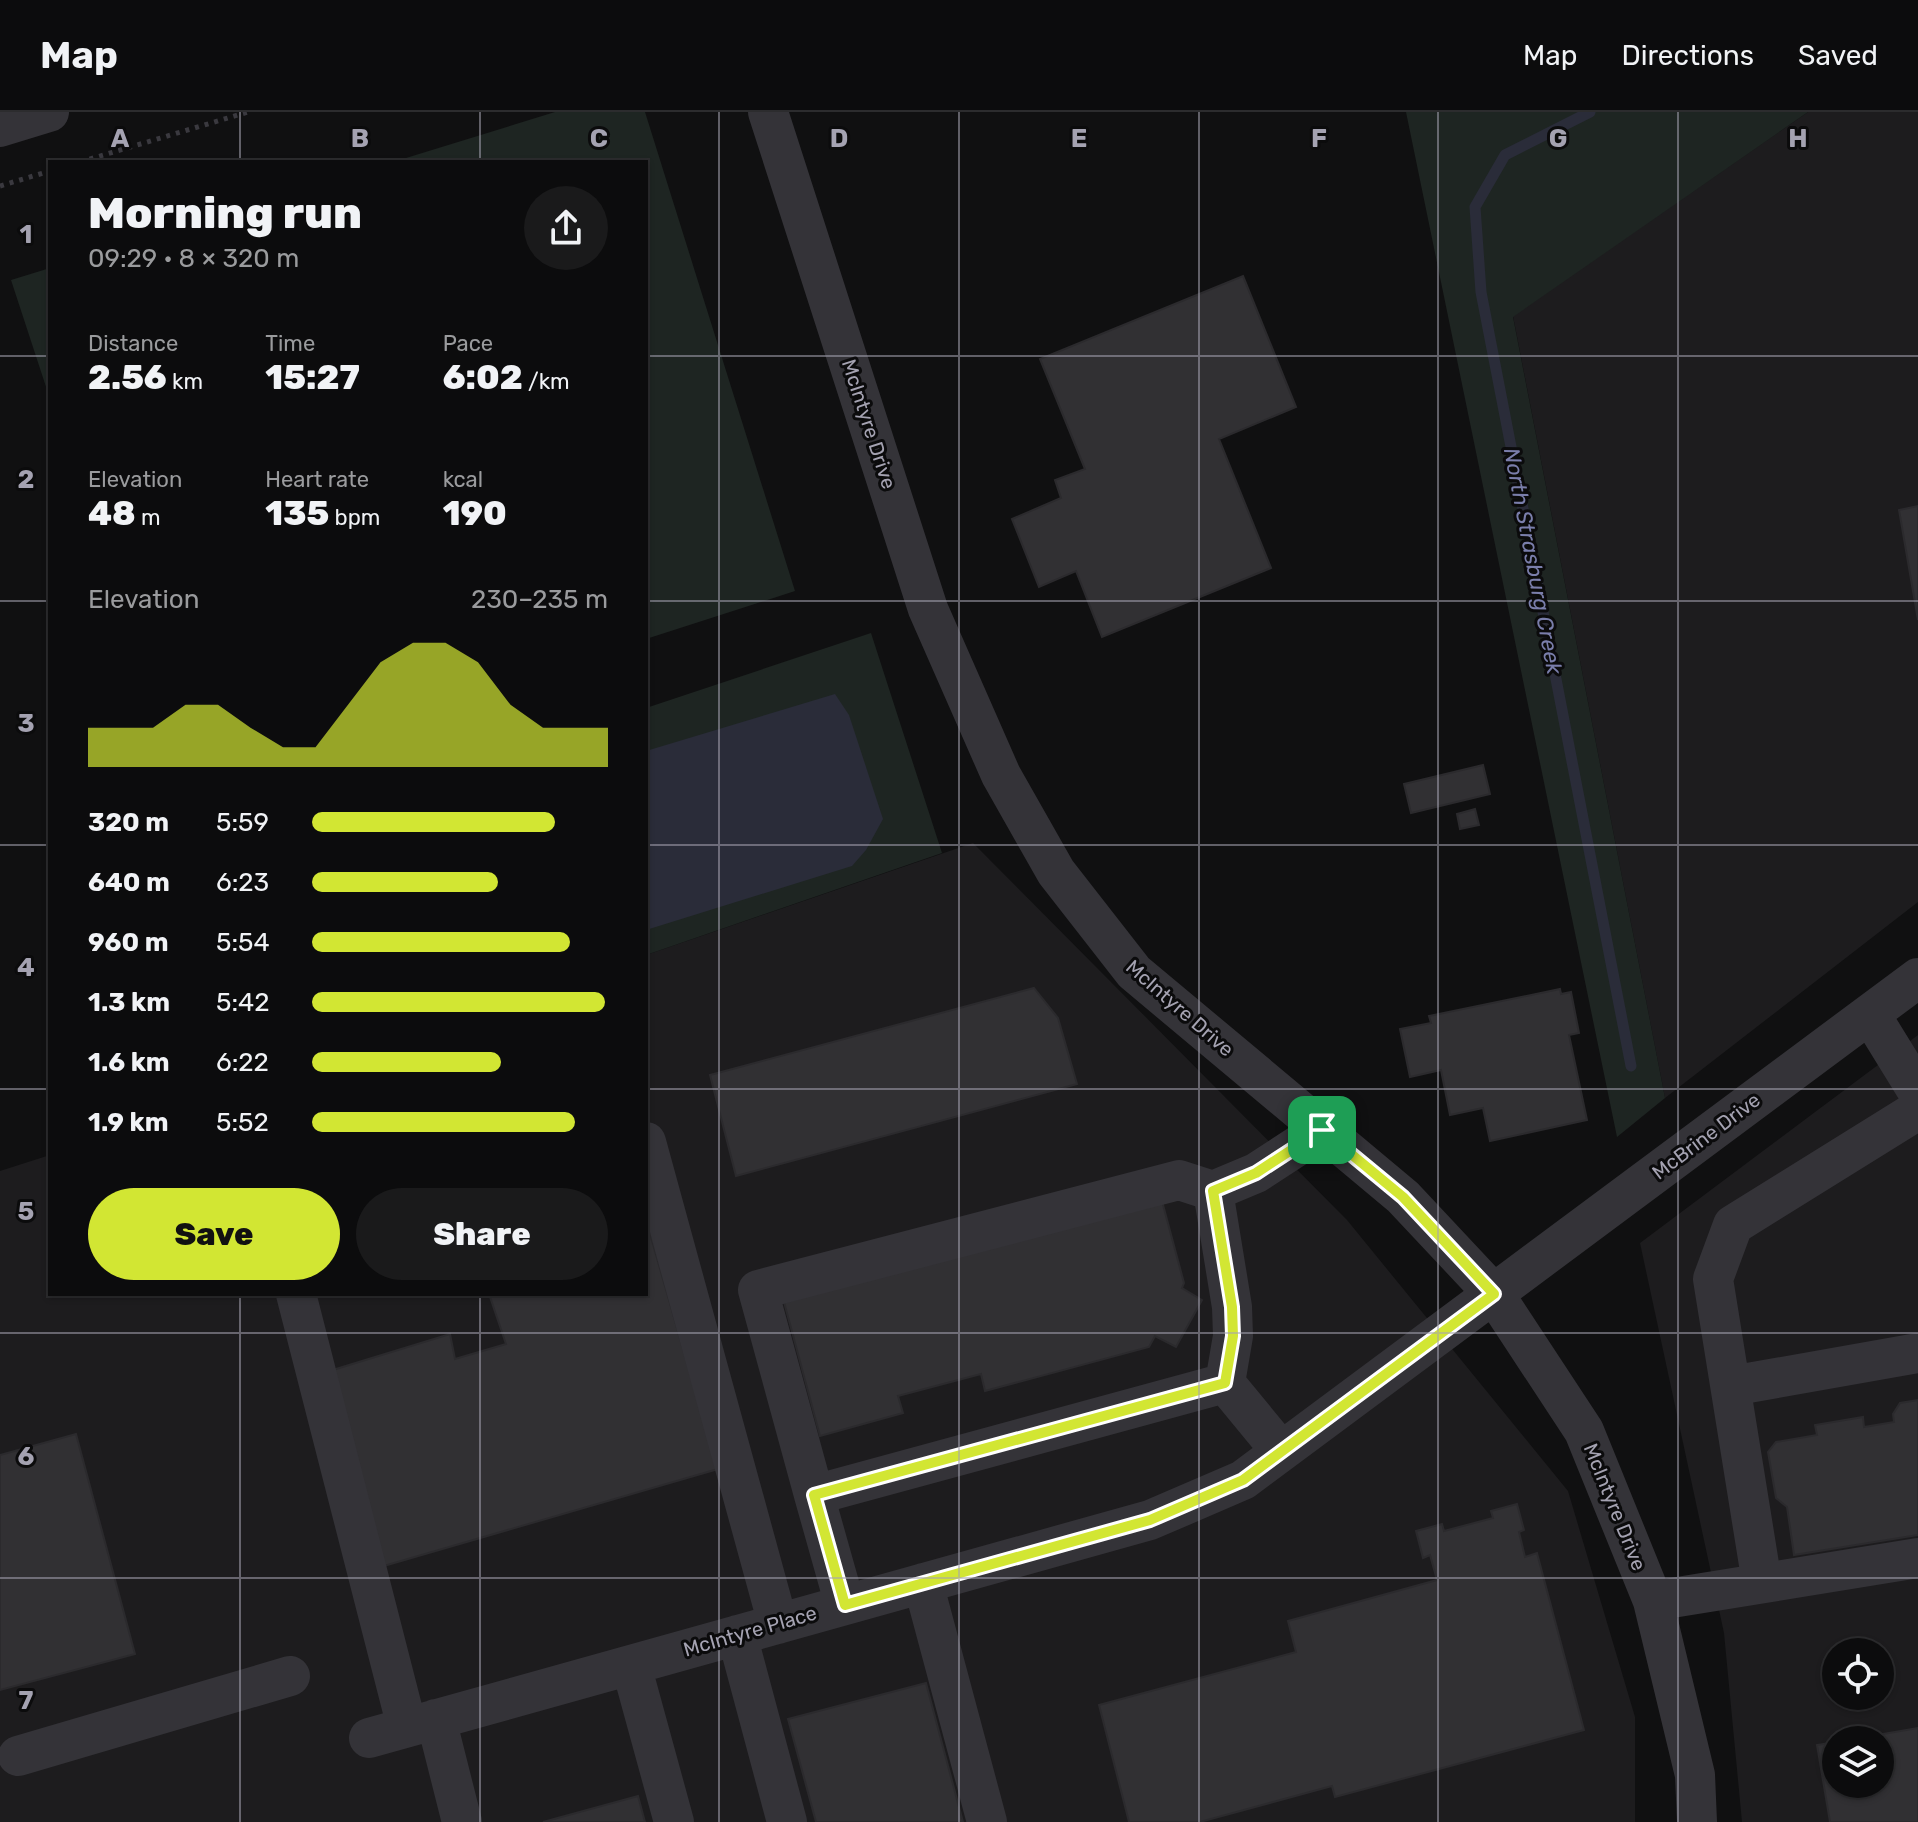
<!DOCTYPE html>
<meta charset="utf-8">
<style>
:root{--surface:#0c0c0d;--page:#1a1a1b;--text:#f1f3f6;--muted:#9a9b9d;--line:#2c2c2e;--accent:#d2e633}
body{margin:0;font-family:Rubik,sans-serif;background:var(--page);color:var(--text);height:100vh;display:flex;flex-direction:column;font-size:30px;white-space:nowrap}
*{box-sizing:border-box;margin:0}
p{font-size:26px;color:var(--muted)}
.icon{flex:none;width:44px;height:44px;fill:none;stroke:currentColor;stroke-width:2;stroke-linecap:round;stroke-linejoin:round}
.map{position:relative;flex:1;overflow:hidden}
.drawer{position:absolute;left:48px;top:48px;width:600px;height:1136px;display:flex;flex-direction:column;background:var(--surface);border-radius:0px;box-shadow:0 2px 6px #0004,0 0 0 2px var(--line)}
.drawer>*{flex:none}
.controls{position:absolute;left:1822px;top:1526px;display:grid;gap:16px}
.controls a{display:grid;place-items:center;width:72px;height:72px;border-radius:50%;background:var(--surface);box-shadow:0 2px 6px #0004,0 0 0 2px var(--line);font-size:40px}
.pin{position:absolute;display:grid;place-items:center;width:68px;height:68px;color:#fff;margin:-34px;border-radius:16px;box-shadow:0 4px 12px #0006}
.round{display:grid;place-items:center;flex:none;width:84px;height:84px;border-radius:42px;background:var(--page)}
.overview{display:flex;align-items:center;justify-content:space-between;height:136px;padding:0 40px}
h1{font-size:44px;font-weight:800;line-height:60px}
.metrics{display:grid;grid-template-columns:repeat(3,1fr);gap:12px;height:136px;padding:8px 40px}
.metrics div{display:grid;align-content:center}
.metrics b{font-size:34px;font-weight:800}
.metrics small{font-size:22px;font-weight:400}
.metrics p{font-size:22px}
.chart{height:224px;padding:16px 40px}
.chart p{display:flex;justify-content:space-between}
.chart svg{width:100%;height:144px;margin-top:8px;fill:var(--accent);opacity:.7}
.button{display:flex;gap:16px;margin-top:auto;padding:16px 40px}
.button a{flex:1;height:92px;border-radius:48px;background:var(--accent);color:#111;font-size:32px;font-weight:800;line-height:92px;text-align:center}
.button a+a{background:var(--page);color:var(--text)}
ul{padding:0 40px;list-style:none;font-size:26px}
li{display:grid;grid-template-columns:128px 96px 1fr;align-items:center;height:60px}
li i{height:20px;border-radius:10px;background:var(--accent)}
header{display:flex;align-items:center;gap:48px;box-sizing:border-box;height:112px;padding:0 40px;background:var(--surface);border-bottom:2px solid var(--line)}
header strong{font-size:38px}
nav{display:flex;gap:44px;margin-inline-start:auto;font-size:28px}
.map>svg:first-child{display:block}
</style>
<header>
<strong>Map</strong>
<nav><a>Map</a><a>Directions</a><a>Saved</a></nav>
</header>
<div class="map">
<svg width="1918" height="1710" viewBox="0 0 1918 1710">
<rect width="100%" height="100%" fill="#101011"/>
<path fill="#1d1c1e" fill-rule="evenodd" d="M1808 0H1918V790L1665 986 1513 204Z
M973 731 1347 1108 1568 1379 1635 1605V1710H0V1059L50 1043V1182H646V843Z
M1918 923V1710H1742L1724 1521 1640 1131ZM1836 1540H1880V1584H1836ZM1836 1628H1880V1672H1836Z"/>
<path fill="#1e2522" d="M555 0H645L795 479 646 527V50H393Z
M1406 0H1808L1513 205 1665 986 1617 1025Z
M50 156V287L11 168Z
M871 521 942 741 646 843V596Z"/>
<path fill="#2a2c39" d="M835 582 849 603 883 707 866 738 852 754 646 818V639Z"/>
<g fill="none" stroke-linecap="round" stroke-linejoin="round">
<path stroke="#2a2c39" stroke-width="11" d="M1590 0 1505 43 1475 95 1481 180 1631 954"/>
</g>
<path fill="#313033" stroke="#2b2a2d" stroke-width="2" d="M1243 164 1296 295 1219 327 1271 456 1102 525 1076 459 1039 475 1012 407 1061 386 1055 368 1085 357 1040 247Z
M1918 394V508L1899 398Z
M1483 653 1490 682 1411 701 1404 672Z
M1475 697 1479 713 1460 717 1457 702Z
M1034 876 1058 906 1077 972 736 1064 710 963Z
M1560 877 1561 882 1571 880 1579 921 1569 923 1587 1008 1490 1029 1483 996 1450 1003 1441 958 1410 965 1400 917 1431 911 1429 904Z
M1162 1089 1184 1171 1182 1176 1202 1188 1176 1235 1155 1224 1149 1235 985 1279 981 1262 898 1284 903 1301 820 1324 784 1190Z
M646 1108 718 1357 377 1456 323 1261 450 1222 455 1247 506 1232 489 1182H646Z
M1918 1288V1423L1794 1443 1787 1395 1776 1386 1768 1340 1776 1330 1817 1323 1815 1313 1863 1305 1864 1315 1894 1310 1893 1302 1900 1291Z
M76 1322 135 1542 0 1578V1343Z
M1517 1392 1524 1418 1519 1420 1525 1445 1537 1441 1584 1618 1335 1685 1332 1674 1200 1710H1129L1099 1593 1296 1540 1288 1509 1437 1468 1430 1443 1423 1446 1416 1419 1442 1412 1444 1419 1493 1406 1491 1399Z
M926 1571 963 1710H816L788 1607Z
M1918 1616V1710H1830L1817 1633 1836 1630V1672H1880V1628H1848Z
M638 1684 645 1710H543Z"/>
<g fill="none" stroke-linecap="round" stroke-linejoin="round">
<path stroke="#3a393f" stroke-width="5" stroke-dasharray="4 6" stroke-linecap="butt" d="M80 50 248 0
M0 74 50 59"/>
<path stroke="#343338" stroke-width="40" d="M768 0 928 497 1001 663 1056 760 1134 860 1403 1085 1494 1182 1584 1319 1653 1489 1695 1663 1697 1710
M0 15 49 0
M1870 902 1918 980
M646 1030 778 1512
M1213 1079 1256 1061 1322 1018
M296 1182 407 1615
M1731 1274 1918 1241
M814 1383 758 1178 1179 1068 1213 1079 1232 1195 1233 1224 1225 1271
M923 1471 987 1710
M1762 1471 1713 1167 1733 1113 1918 998
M1653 1489 1918 1446
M845 1493 814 1383 1225 1271 1281 1339
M737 1523 787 1710
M631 1553 674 1710
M436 1607 462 1710
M369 1626 1150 1408 1243 1368 1918 866
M18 1644 290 1564"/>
</g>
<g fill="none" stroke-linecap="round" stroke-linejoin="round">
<defs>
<path id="route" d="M1322 1018 1403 1085 1494 1182 1243 1368 1150 1408 845 1493 814 1383 1225 1271 1233 1224 1232 1195 1213 1079 1256 1061Z"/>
</defs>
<use href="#route" stroke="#fff" stroke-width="16"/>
<use href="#route" stroke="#d2e633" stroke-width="10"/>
</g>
<path fill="none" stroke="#a4a2b1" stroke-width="2" stroke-opacity="0.55" d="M240 0V50M480 0V50M719 0V1710M959 0V1710M1199 0V1710M1438 0V1710M1678 0V1710M0 244H50M646 244H1918M0 489H50M646 489H1918M0 733H50M646 733H1918M0 977H50M646 977H1918M240 1182V1710M480 1182V1710M0 1221H1918M0 1466H1918"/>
<g text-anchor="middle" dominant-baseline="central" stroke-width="6" stroke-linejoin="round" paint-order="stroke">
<g font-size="20" fill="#a4a2b1" stroke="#0b0b0c">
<text transform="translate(869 312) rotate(72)">McIntyre Drive</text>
<text transform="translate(1180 896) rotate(41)">McIntyre Drive</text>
<text transform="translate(1706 1024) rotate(-37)">McBrine Drive</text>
<text transform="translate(1615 1395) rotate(68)">McIntyre Drive</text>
<text transform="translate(750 1519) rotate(-16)">McIntyre Place</text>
</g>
<g font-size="22" font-style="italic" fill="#7a7eab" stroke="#0b0b0c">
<text transform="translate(1533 449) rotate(79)">North Strasburg Creek</text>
</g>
</g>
<g font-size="26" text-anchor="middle" font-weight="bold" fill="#a4a2b1" stroke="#0b0b0c" stroke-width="6" stroke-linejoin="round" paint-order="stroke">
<text x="120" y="35">A</text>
<text x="360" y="35">B</text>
<text x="599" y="35">C</text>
<text x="839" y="35">D</text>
<text x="1079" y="35">E</text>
<text x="1319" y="35">F</text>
<text x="1558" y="35">G</text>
<text x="1798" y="35">H</text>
<text x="26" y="131">1</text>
<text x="26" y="376">2</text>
<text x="26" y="620">3</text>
<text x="26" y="864">4</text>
<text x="26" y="1108">5</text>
<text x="26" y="1353">6</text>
<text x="26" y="1597">7</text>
</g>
</svg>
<div class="controls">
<a><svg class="icon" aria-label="locate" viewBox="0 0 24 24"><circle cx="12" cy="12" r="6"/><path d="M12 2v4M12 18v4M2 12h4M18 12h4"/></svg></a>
<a><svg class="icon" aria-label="layers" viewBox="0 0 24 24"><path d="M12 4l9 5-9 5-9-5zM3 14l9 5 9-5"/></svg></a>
</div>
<div class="pin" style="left:1322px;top:1018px;background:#1e9e55"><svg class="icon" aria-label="arrive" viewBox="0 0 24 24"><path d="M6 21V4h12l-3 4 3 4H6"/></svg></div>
<section class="drawer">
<div class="overview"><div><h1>Morning run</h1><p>09:29 · 8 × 320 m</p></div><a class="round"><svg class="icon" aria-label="share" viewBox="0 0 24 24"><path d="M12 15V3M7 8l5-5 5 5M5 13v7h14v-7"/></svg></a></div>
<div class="metrics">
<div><p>Distance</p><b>2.56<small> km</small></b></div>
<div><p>Time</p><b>15:27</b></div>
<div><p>Pace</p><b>6:02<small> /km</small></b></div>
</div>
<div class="metrics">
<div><p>Elevation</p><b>48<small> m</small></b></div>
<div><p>Heart rate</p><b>135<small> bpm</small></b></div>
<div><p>kcal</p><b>190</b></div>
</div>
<div class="chart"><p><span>Elevation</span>230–235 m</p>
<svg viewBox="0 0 160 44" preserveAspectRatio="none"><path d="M0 44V32L10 32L20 32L30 25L40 25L50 32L60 38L70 38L80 25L90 12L100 6L110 6L120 12L130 25L140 32L150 32L160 32V44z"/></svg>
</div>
<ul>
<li><b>320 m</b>5:59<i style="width:82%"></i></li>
<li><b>640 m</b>6:23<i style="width:63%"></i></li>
<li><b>960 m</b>5:54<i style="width:87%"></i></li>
<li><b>1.3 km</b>5:42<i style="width:99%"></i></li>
<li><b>1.6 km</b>6:22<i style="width:64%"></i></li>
<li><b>1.9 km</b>5:52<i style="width:89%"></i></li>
</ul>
<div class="button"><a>Save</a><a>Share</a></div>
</section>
</div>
